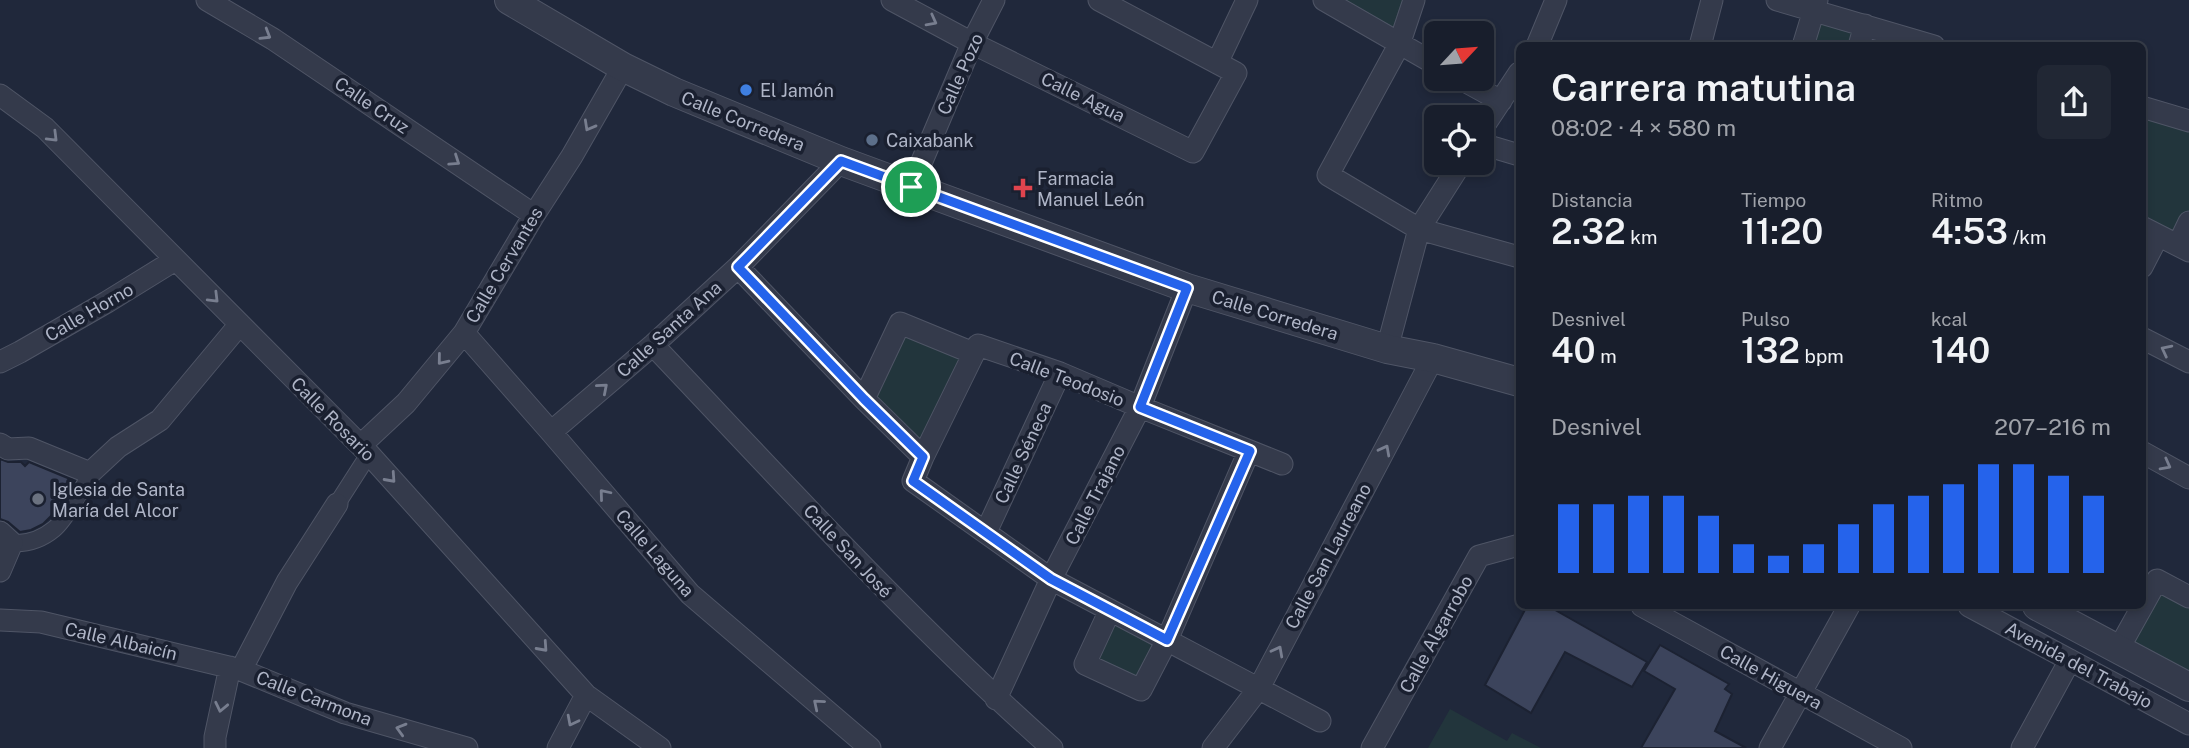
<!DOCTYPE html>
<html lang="es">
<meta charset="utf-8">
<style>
:root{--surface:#181e2c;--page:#212734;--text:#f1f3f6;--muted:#9fa2a9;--line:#363c48;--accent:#2563eb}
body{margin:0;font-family:"Public Sans",sans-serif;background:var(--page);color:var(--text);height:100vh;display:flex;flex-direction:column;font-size:26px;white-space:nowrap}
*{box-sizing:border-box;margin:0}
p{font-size:23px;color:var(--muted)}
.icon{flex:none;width:38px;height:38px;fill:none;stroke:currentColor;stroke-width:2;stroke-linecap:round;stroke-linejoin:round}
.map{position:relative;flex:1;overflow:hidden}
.side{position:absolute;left:1516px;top:42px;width:630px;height:567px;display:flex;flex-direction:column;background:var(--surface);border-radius:10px;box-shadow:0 4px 10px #0003,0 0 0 2px var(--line)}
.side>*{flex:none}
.needle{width:46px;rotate:64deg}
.controls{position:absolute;left:1424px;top:21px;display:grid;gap:14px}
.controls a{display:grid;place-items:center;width:70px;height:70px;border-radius:10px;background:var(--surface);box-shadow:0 4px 10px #0003,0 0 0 2px var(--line);font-size:35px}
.pin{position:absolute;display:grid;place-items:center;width:60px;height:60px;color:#fff;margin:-30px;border:4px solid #fff;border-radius:50%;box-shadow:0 2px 7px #0007}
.round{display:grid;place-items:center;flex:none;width:74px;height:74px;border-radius:10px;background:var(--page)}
.overview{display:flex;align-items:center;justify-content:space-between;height:119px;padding:0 35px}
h1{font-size:38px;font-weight:600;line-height:52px}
.metrics{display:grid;grid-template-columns:repeat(3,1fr);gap:10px;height:119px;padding:7px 35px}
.metrics div{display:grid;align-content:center}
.metrics b{font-size:35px;font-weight:600}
.metrics small{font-size:19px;font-weight:400}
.metrics p{font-size:19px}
.chart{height:196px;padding:14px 35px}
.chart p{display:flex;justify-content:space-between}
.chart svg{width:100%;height:126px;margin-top:7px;stroke:var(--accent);stroke-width:6}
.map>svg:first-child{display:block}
</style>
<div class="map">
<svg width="2189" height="748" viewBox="0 0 2189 748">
<rect width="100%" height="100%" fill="#20283b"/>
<path fill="#22353c" d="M1324 0H1414L1399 45Z
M1815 10 1865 25 1859 45 1803 46Z
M2142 107 2189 121V222L2178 245 2142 227Z
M900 323 973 353 923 457 864 399Z
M2157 580 2189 597V687L2119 648Z
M1110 610 1167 640 1141 690 1085 664Z
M1450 709 1507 741 1512 733 1541 748H1428Z"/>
<path fill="#3c445c" stroke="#1c2232" stroke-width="2" d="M0 459 8 462H21L25 466 29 462 75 481 55 512 43 524 31 530 20 532 8 522 0 519Z
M1527 606H1548L1647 662 1632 687 1565 652 1531 713 1485 685Z
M1660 645 1729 684 1725 689 1732 694 1715 731 1746 748H1641L1675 689 1644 671Z"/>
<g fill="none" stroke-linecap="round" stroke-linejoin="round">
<defs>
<path id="pedestrian" d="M337 504 369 454
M12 543C27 544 42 539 54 529 64 521 85 486 90 473"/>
<path id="minor" d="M207 0 273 39 534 215
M892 0 972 43 1193 152 1236 73 1099 0
M1324 0 1437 65
M1414 0 1399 45 1328 175 1419 229 1519 257
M1777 0 1934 46
M1537 46 1556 0
M1700 46 1712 0
M1803 46 1817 0
M1859 46 1865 25
M1217 63 1247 0
M1461 79 1501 101
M0 95 45 128 369 454 586 695 660 748
M2142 107 2189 121
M1482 129 1519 73
M1482 144 1519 155
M911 187 972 43 994 0
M2142 227 2189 251
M2178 245 2189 222
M738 267 864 399
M2142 267 2158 236
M464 333 551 432 690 594 870 748
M2142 338 2189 362
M653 345C783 482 910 622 1052 748
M1387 349 1419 229 1461 163
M973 353 900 323 864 399 923 457 978 345 1060 373 1140 407 1282 464
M0 362 20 352 107 302 175 260
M551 432 653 345 738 267 841 161
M0 444 8 449 29 448 90 473 118 447 160 420 240 324
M361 445 406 403 464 333 534 215 572 156 623 67
M2142 452 2189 478
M923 457 913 481 1051 579 1320 721
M0 532 12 543 0 571
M986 532 1060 373
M1642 606 1901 748
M1969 606 2189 724
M1110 610 1085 664 1141 690 1167 640 1249 451
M0 620 41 622 241 670 345 713 467 748
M2119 648 2157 580 2189 597
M241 670 287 582 337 504
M996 699 1051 579 1140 407 1187 288
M215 748V737L230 667
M558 748 586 695
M1213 748 1259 688 1433 358
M1372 748 1479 556 1519 545
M1770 748 1849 606
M2022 748 2070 660"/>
<path id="tertiary" d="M509 0 623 67 674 92 841 161 1187 288 1387 349 1433 358 1519 382
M2037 606 2189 687"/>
</defs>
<use href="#pedestrian" stroke="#4f5566" stroke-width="18"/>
<use href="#minor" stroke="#4f5566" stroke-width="23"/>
<use href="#tertiary" stroke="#4f5566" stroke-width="30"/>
<use href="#pedestrian" stroke="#343a4b" stroke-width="16"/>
<use href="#minor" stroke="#343a4b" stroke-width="21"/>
<use href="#tertiary" stroke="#343a4b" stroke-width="28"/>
</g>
<defs><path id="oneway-chevron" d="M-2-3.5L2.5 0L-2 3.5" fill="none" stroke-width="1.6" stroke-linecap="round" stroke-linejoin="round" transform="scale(1.75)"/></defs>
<g stroke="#787e8f">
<use href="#oneway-chevron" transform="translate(932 21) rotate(28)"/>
<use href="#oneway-chevron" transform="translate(266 35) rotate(31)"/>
<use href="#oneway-chevron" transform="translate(589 126) rotate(119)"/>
<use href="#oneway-chevron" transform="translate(53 137) rotate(45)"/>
<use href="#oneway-chevron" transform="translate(455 161) rotate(34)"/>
<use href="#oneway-chevron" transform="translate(214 298) rotate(45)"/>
<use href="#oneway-chevron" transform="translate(2166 350) rotate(-153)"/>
<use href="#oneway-chevron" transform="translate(442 360) rotate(129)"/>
<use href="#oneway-chevron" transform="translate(603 388) rotate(-41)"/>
<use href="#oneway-chevron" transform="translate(1385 450) rotate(-62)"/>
<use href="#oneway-chevron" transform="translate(2166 465) rotate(28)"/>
<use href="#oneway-chevron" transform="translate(391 478) rotate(48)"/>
<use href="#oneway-chevron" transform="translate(604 494) rotate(-130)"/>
<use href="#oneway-chevron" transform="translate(543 647) rotate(48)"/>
<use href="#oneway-chevron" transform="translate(1278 651) rotate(-62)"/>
<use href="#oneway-chevron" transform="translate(818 704) rotate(-140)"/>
<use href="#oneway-chevron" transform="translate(221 707) rotate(102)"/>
<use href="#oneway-chevron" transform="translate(572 721) rotate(117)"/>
<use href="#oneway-chevron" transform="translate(401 729) rotate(-164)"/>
</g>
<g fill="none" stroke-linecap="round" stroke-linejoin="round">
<defs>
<path id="route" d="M841 161 1187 288 1140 407 1250 451 1167 640 1051 579 913 481 923 457 864 399 738 267Z"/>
</defs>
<use href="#route" stroke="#fff" stroke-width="14"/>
<use href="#route" stroke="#2563eb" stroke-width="9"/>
</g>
<circle fill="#3f7fe0" stroke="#1a2030" stroke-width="2.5" cx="746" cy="90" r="7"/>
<circle fill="#5c6f8a" stroke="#1a2030" stroke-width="2.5" cx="872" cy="140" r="7"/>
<path fill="#e0444e" stroke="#1a2030" stroke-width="2.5" d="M1019.5 177.5h7v7h7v7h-7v7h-7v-7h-7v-7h7z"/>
<circle fill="#6b7280" stroke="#1a2030" stroke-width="2.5" cx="38" cy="499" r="7"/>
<g text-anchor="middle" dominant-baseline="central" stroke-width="7" stroke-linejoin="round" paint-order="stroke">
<g font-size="18" fill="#afb5c7" stroke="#1a2030">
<text transform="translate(960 74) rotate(-66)">Calle Pozo</text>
<text transform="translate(1083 97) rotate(26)">Calle Agua</text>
<text transform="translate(372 105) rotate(34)">Calle Cruz</text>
<text transform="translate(743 121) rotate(22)">Calle Corredera</text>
<text transform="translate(504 265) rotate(-59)">Calle Cervantes</text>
<text transform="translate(89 312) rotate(-30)">Calle Horno</text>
<text transform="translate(1275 315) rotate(17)">Calle Corredera</text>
<text transform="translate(669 329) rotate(-42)">Calle Santa Ana</text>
<text transform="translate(1067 379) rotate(21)">Calle Teodosio</text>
<text transform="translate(333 419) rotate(45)">Calle Rosario</text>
<text transform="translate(1023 453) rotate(-65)">Calle Séneca</text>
<text transform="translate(1095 495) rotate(-63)">Calle Trajano</text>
<text transform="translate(848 551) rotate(47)">Calle San José</text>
<text transform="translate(655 553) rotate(49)">Calle Laguna</text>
<text transform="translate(1328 556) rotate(-62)">Calle San Laureano</text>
<text transform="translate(1436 634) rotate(-61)">Calle Algarrobo</text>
<text transform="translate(121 641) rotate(13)">Calle Albaicín</text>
<text transform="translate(2079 665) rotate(28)">Avenida del Trabajo</text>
<text transform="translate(1771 677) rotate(29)">Calle Higuera</text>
<text transform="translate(314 698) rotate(21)">Calle Carmona</text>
</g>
<g font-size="18" fill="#afb5c7" stroke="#1a2030" text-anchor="start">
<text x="760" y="90">El Jamón</text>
<text x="886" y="140">Caixabank</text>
<text x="1037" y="178">Farmacia<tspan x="1037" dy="21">Manuel León</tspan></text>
<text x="52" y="489">Iglesia de Santa<tspan x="52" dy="21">María del Alcor</tspan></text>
</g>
</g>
</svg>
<div class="controls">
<a><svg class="needle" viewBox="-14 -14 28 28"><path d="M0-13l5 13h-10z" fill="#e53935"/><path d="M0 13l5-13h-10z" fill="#9fa2a9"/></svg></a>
<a><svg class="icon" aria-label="locate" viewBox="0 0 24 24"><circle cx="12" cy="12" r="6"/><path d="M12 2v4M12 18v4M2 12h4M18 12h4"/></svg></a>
</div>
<div class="pin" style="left:911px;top:187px;background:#1e9e55"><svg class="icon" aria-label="arrive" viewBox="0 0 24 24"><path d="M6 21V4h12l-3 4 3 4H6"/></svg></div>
<section class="side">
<div class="overview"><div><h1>Carrera matutina</h1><p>08:02 · 4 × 580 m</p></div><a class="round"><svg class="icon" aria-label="share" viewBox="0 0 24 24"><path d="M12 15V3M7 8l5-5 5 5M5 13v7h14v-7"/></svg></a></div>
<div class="metrics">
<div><p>Distancia</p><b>2.32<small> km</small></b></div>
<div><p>Tiempo</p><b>11:20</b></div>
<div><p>Ritmo</p><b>4:53<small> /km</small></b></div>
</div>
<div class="metrics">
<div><p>Desnivel</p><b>40<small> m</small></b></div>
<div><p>Pulso</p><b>132<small> bpm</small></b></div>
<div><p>kcal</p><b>140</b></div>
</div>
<div class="chart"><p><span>Desnivel</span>207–216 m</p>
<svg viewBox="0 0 160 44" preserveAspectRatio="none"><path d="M5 44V20M15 44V20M25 44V17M35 44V17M45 44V24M55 44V34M65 44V38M75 44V34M85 44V27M95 44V20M105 44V17M115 44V13M125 44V6M135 44V6M145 44V10M155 44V17"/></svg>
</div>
</section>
</div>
